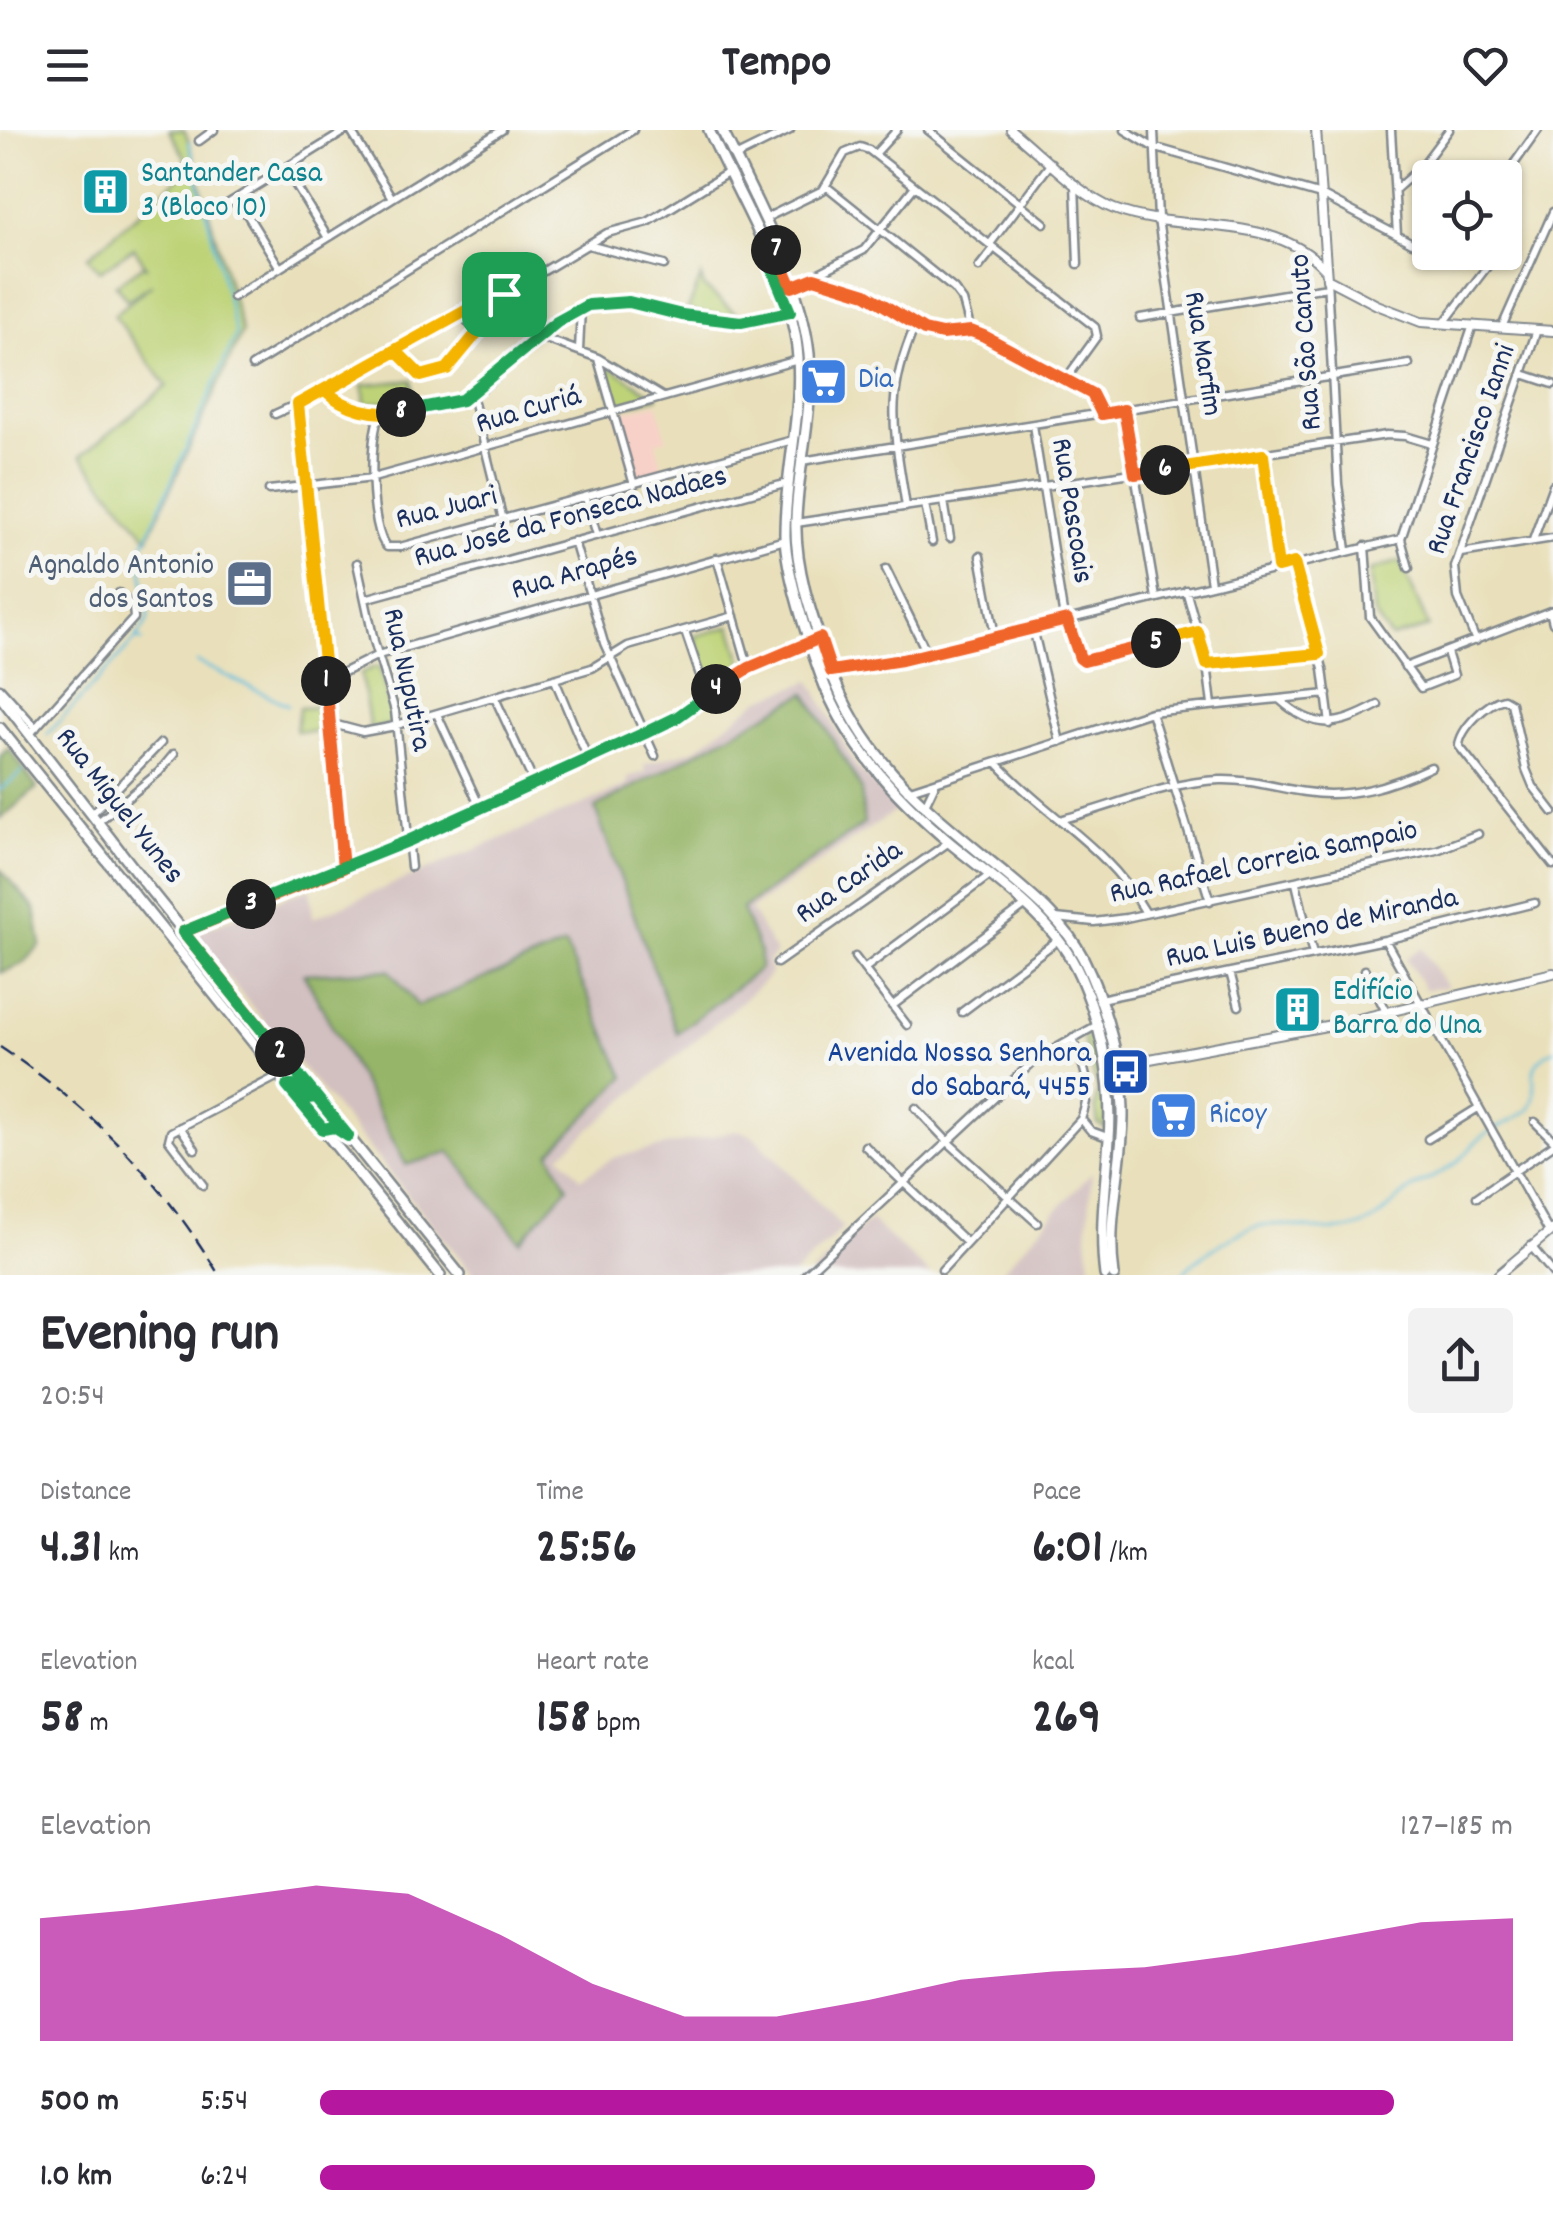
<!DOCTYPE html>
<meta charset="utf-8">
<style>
:root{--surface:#fff;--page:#f2f2f3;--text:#2b2b33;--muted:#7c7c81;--accent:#b5179e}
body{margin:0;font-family:Dekko,sans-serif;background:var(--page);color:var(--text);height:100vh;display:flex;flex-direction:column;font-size:38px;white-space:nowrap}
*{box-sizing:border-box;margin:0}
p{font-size:32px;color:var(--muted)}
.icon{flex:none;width:55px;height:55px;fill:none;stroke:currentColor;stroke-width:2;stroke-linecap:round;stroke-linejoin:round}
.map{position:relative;height:1145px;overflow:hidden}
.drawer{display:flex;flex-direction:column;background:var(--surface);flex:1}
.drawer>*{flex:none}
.tools{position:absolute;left:1412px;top:30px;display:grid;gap:20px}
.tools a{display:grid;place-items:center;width:110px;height:110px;border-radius:10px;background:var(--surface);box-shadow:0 2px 8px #0004;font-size:50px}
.pin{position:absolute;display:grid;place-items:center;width:85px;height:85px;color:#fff;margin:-42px;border-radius:20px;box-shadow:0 5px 15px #0006}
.km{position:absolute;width:50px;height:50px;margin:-25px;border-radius:50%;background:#222;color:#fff;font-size:28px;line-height:50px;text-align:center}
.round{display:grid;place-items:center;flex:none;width:105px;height:105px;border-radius:10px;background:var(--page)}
.head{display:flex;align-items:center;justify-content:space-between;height:170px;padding:0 40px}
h1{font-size:55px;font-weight:700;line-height:75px}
.figures{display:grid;grid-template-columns:repeat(3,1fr);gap:15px;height:170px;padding:10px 40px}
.figures div{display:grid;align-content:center}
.figures b{font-size:50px;font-weight:700}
.figures small{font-size:28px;font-weight:400}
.figures p{font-size:28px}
.chart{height:280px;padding:20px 40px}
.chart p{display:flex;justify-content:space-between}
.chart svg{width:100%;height:180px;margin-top:10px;fill:var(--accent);opacity:.7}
ul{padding:0 40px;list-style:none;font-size:32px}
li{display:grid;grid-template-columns:160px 120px 1fr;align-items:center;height:75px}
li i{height:25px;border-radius:12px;background:var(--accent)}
header{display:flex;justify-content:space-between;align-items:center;height:130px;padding:0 40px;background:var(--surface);font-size:45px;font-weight:700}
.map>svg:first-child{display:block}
</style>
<header><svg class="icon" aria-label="menu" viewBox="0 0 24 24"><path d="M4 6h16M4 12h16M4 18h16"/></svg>Tempo<svg class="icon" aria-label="heart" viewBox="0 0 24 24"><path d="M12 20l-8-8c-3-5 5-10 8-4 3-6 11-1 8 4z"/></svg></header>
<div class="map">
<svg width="1553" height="1145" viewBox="0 0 1553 1145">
<rect width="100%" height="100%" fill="#f6f6f2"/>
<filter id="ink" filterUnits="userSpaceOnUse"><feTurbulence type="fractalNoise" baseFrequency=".01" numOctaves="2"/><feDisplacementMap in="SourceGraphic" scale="20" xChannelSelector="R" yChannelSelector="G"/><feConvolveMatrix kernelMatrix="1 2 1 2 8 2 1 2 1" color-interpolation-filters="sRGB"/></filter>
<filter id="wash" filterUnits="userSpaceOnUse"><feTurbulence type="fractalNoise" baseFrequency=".0048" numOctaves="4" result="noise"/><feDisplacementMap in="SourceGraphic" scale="40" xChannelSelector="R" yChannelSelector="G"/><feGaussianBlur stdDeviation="2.25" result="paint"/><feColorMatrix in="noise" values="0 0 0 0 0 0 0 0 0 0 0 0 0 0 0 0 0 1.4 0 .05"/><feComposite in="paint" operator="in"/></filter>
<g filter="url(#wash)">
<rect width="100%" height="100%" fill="#e9e0bb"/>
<path fill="#f7d1c8" d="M657 273 667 309 656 312 664 344 636 352 615 284Z"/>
<path fill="#d2bfc0" d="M811 551 855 635 897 680 750 779 776 823 768 831 771 843 766 850 560 1025 581 1048 615 1027 739 1000 755 1007 843 1098 793 1145H474L192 804 310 758 313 788 626 656 629 647 646 642 643 635 696 619 759 570Z
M1421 818 1447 857 1425 860 1406 828Z
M1092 1042 1087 1105 1091 1145H998Z
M870 1090 931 1145H810Z"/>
<path fill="#bed377" stroke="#6c816a" stroke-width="2.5" d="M169 0H184L189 12 242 202 148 408 81 326 167 256 114 185 152 154 127 170 116 155 144 135 147 138 134 118 100 141 88 127 185 43V27Z
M701 147 704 157 740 187 687 182Z
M603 233 657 267 615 279Z
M412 250 414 269 365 274 363 255Z
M1400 431 1429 497 1391 508 1374 484 1370 441Z
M731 496 743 534 709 553 695 506Z
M374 537H379L393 588 392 594 370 599 361 544Z
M327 577 329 602 296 601 299 578Z
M1095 903 1106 947V998L1098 994 1095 976 1098 959 1083 909Z"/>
<path fill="#96b568" stroke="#587263" stroke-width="2.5" d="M806 563 861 658 864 694 742 779 760 823V839L677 903 595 678Z
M9 618 37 658 0 689V626Z
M0 739 35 779 41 815 23 834 0 843Z
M565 815 625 947 550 1023 568 1057 520 1111 450 1022 406 1035 304 844 389 840 418 876Z"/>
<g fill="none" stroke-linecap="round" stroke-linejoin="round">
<path stroke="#5fbddd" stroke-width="2.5" d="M136 509 149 488 140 423 236 204 189 12
M197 532 288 575
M47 605 136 509 143 511
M0 660 23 641
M1181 1145C1196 1128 1242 1097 1265 1095 1304 1092 1331 1111 1370 1092 1385 1085 1394 1072 1406 1063 1423 1050 1442 1045 1458 1031 1468 1023 1473 1013 1485 1005 1494 998 1526 985 1530 978 1544 955 1518 938 1553 920"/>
</g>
</g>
<g filter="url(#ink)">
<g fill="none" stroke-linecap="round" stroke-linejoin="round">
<defs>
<path id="minor" d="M350 0 392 68
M928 0 1044 93
M1125 0 1153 17 1321 65 1412 113 1430 117
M1154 0 1158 89 1211 454
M1391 0 1397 105
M199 11 214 0
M875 24 897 0
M735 27 790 0
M285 38 328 108
M1504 48 1538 0
M1075 54 1078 134
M826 56 954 159 963 171 971 201
M1396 59 1422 36 1449 0
M237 68 280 138
M216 81 347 0
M764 89 823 60 845 23 860 17 869 20 1095 197 1097 206 1066 249
M990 114 1051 33
M588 115 664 135
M979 137 994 118
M814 147 871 166 924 201 976 202 1092 264 1102 284
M1327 149 1338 354 1347 420
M792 157 864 120 915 56
M233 167 502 0
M790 183C753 193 720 192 683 185 653 180 623 166 592 174 540 187 508 249 463 270 438 282 407 282 380 285 368 305 370 402 387 417H400L793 310
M462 184 476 202
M1140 188 1327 157
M1444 193 1496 125
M1502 197 1553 82
M540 207 598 228 663 267
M396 221 421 246 447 239 496 180 504 165
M579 221 581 177
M598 229 634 355
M252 236 633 0
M1523 244 1553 254
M326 261 336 270 380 285
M472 265 503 390
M298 274 343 738
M1124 279 1156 468
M275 284 326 261 471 178 504 165 607 103 648 92 729 42
M1033 295 1063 482 1070 494 1082 530 1198 502
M1263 325 1279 437
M802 331 1409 234
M269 360 373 348 798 230
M586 368 597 405
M944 371 950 408
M925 374 932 412
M906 377C895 301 883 270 915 196
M796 393 1387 305 1405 306 1432 314
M1401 409 1473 195
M1401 409 1409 438
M1533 410 1553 355
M574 411 604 513 655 626
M1365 416 1370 487 1421 558 1454 545 1447 522
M1461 423 1553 408
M980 426 995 506
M717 428 749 539
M357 433 374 511 395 581 411 737
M1295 433 1323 539 1330 594
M886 439 927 523
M1186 460 1207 534 1212 575
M365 469 788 353
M1550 481 1553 493
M1033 498 1060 612
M685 501 707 566
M1476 511 1458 467 1455 437 1537 200
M1207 534 1319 524
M1405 537 1553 480
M831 541 902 530 1401 409
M555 550 588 629
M326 551 378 525 785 410
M0 558 36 598
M495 568 534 653
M1280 570C1316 602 1338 596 1378 575
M1151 582 1210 771
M437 584 480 677
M329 593 363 602 390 597 592 538 628 516 734 486
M30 604 134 488 133 477 119 463
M997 633C1047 688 1105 713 1146 783
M907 661 1151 582 1327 564
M925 675 936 652
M1553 682 1533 656 1526 639 1511 573 1504 569C1487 572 1460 599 1459 616L1553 735
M92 684 161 613
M1063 689C1115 676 1165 652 1220 650 1249 649 1277 658 1305 662 1351 669 1390 656 1431 637
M98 692 159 642 174 624
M1296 753 1313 825
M1056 788 1094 792 1126 788 1437 720 1478 704
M1385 810 1549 1102
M855 827 907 895
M777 833 949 712
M864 839 990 745
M1365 840 1386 882
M1230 842 1239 876
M1100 869 1385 810 1535 773
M892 876 1026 775
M962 882 1058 810
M916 978 949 1013 1037 1093
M1081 989 1091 1001 1110 1008
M1535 992 1553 1010
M180 997 195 1019
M1428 1009 1478 978
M865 1016 966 1112
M203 1055 169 1010 171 1002 278 946
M1477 1067 1553 1015
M1531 1116 1553 1143
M942 1140 1081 989C1094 954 1085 942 1073 908
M805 1145 1035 930 1099 894"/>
<path id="tertiary" d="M1011 0C1041 24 1080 66 1114 79 1182 105 1273 81 1326 140
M1316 0 1327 149 1377 175 1421 192 1553 201
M183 802 408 711 645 603 677 588 737 545 813 511
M1107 937 1337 894 1553 843
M1498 1145 1553 1099"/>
<path id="primary" d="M709 0C738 66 784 139 796 210 806 275 784 341 785 406 786 443 808 510 821 546 846 614 895 666 949 712 997 752 1054 787 1080 846 1102 897 1113 954 1109 1009 1106 1055 1099 1099 1105 1145
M722 0C753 65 802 153 809 224 814 280 798 334 796 389 794 439 813 490 829 536 863 632 926 678 1001 740 1032 766 1064 791 1083 828 1104 870 1124 940 1123 988 1122 1041 1106 1091 1114 1145
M0 566 151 761 460 1145
M0 598 440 1145"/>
</defs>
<use href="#minor" stroke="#82888c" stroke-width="11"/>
<use href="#tertiary" stroke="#82888c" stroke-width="12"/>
<use href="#primary" stroke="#82888c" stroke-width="14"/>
<use href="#minor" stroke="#fff" stroke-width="6"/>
<use href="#tertiary" stroke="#fff" stroke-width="8"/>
<use href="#primary" stroke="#fff" stroke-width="9"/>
<path stroke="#1b2f5e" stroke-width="2.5" stroke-dasharray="15 8" stroke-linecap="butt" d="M0 917C91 977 163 1052 219 1145"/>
</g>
</g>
<g fill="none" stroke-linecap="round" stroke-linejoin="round" filter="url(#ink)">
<defs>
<path id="split-1" d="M326 551 298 274 471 178 504 164"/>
<path id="split-2" d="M280 922 183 802 343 738 326 551"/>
<path id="split-3" d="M251 774 183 802 316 967 308 968 293 956H287L323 999 334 997 348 1006 280 922"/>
<path id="split-4" d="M251 774 408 711 645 603 676 588 716 559"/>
<path id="split-5" d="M716 559 749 538 820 508 831 541 902 530 1067 490 1080 528 1084 531 1156 513"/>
<path id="split-6" d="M1156 513 1198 502 1207 534 1319 524 1294 433 1278 437 1263 325 1165 340"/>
<path id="split-7" d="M776 120 792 157 814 148 866 164 924 200 942 204 971 201 984 206 1092 264 1102 284 1124 280 1135 344 1165 340"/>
<path id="split-8" d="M401 282 462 270 557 192 588 175 629 172 682 185 741 192 790 182 764 119 774 114 776 120"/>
<path id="split-9" d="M401 282C375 286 345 279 326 261L396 221 421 246 447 239 500 175 504 164"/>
</defs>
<use href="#split-1" stroke="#fff" stroke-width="20"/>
<use href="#split-2" stroke="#fff" stroke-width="20"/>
<use href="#split-3" stroke="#fff" stroke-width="20"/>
<use href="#split-4" stroke="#fff" stroke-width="20"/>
<use href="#split-5" stroke="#fff" stroke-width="20"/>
<use href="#split-6" stroke="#fff" stroke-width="20"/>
<use href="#split-7" stroke="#fff" stroke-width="20"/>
<use href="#split-8" stroke="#fff" stroke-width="20"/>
<use href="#split-9" stroke="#fff" stroke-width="20"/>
<use href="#split-1" stroke="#f5b400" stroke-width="12"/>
<use href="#split-2" stroke="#f0652b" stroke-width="12"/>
<use href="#split-3" stroke="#22a559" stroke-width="12"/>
<use href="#split-4" stroke="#22a559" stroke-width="12"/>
<use href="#split-5" stroke="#f0652b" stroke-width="12"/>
<use href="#split-6" stroke="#f5b400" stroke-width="12"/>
<use href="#split-7" stroke="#f0652b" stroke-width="12"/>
<use href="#split-8" stroke="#22a559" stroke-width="12"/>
<use href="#split-9" stroke="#f5b400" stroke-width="12"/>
</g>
<defs>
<symbol id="building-square" viewBox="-11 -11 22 22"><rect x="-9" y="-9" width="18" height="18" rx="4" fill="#0f9aa8" stroke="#f6f6f2"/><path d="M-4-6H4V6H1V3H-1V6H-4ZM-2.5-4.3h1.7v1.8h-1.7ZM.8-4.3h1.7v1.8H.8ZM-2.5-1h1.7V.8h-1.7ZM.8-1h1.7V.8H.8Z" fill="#fff"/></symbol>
<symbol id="supermarket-square" viewBox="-11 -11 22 22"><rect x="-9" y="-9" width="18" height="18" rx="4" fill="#3f7fe0" stroke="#f6f6f2"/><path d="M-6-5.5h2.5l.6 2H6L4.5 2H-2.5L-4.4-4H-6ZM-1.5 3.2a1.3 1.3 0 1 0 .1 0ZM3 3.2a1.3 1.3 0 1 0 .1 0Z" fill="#fff"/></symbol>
<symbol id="office-square" viewBox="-11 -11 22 22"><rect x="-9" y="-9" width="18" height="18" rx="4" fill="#5c6f8a" stroke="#f6f6f2"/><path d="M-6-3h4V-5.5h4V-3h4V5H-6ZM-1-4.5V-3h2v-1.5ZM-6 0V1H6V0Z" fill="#fff"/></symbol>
<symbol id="bus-square" viewBox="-11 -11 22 22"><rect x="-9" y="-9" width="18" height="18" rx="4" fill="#1a4fb4" stroke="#f6f6f2"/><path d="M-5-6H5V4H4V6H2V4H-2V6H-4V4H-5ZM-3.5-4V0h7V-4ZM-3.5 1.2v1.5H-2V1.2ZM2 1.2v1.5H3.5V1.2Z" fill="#fff"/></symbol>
</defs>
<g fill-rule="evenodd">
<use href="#building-square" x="78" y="34" width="55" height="55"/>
<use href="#supermarket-square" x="796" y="224" width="55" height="55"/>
<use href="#office-square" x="222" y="426" width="55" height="55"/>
<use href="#building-square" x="1270" y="852" width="55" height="55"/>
<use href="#bus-square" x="1098" y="914" width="55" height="55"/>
<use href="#supermarket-square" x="1146" y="958" width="55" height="55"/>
</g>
<g text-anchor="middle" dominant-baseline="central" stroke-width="10" stroke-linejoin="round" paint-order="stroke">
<g font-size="30" fill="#0d838f" stroke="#f6f6f2" text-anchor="start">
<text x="141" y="45">Santander Casa<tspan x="141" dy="34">3 (Bloco 10)</tspan></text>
<text x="1333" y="863">Edifício<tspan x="1333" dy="34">Barra do Una</tspan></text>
</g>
<g font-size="30" fill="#1b2f5e" stroke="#f6f6f2">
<text transform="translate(1308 212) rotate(-94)">Rua São Canuto</text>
<text transform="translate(1201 224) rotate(81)">Rua Marfim</text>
<text transform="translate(529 282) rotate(-16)">Rua Curiá</text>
<text transform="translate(1473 320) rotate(-71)">Rua Francisco Ianni</text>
<text transform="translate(447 380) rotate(-14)">Rua Juari</text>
<text transform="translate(1070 381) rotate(81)">Rua Pascoais</text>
<text transform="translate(571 389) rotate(-15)">Rua José da Fonseca Nadaes</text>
<text transform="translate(575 445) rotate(-16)">Rua Arapés</text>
<text transform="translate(405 550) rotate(78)">Rua Nuputira</text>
<text transform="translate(118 677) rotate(52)">Rua Miguel Yunes</text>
<text transform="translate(1264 734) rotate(-12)">Rua Rafael Correia Sampaio</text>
<text transform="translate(850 754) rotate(-35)">Rua Carida</text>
<text transform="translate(1312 800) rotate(-12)">Rua Luis Bueno de Miranda</text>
</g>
<g font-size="30" fill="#366cbe" stroke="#f6f6f2" text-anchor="start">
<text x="858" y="251">Dia</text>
<text x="1209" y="986">Ricoy</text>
</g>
<g font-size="30" fill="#4e5e75" stroke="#f6f6f2" text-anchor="end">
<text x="214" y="437">Agnaldo Antonio<tspan x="214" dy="34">dos Santos</tspan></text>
</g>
<g font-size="30" fill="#164399" stroke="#f6f6f2" text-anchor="end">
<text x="1091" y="925">Avenida Nossa Senhora<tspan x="1091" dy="34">do Sabará, 4455</tspan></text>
</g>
</g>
</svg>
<div class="tools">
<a><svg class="icon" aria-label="locate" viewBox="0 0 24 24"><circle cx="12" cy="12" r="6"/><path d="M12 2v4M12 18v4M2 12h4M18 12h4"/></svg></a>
</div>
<div class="pin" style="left:504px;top:164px;background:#1e9e55"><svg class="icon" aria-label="arrive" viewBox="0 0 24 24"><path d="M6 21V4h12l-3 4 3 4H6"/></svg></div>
<b class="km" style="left:326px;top:551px">1</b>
<b class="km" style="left:280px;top:922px">2</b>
<b class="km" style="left:251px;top:774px">3</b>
<b class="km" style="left:716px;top:559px">4</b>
<b class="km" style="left:1156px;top:513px">5</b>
<b class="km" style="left:1165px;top:340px">6</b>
<b class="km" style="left:776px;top:120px">7</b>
<b class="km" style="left:401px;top:282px">8</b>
</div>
<section class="drawer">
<div class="head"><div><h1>Evening run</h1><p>20:54</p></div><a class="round"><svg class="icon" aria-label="share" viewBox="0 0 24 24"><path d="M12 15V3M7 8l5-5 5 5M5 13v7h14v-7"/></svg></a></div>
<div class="figures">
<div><p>Distance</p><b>4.31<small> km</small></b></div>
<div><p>Time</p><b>25:56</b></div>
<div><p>Pace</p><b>6:01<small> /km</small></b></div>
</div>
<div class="figures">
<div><p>Elevation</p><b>58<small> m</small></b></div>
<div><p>Heart rate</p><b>158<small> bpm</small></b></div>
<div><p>kcal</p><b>269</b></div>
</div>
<div class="chart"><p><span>Elevation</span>127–185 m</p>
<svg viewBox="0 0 160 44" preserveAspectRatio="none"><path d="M0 44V14L10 12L20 9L30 6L40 8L50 18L60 30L70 38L80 38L90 34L100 29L110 27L120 26L130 23L140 19L150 15L160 14V44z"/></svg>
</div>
<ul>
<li><b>500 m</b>5:54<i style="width:90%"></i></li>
<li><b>1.0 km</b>6:24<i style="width:65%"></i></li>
</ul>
</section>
